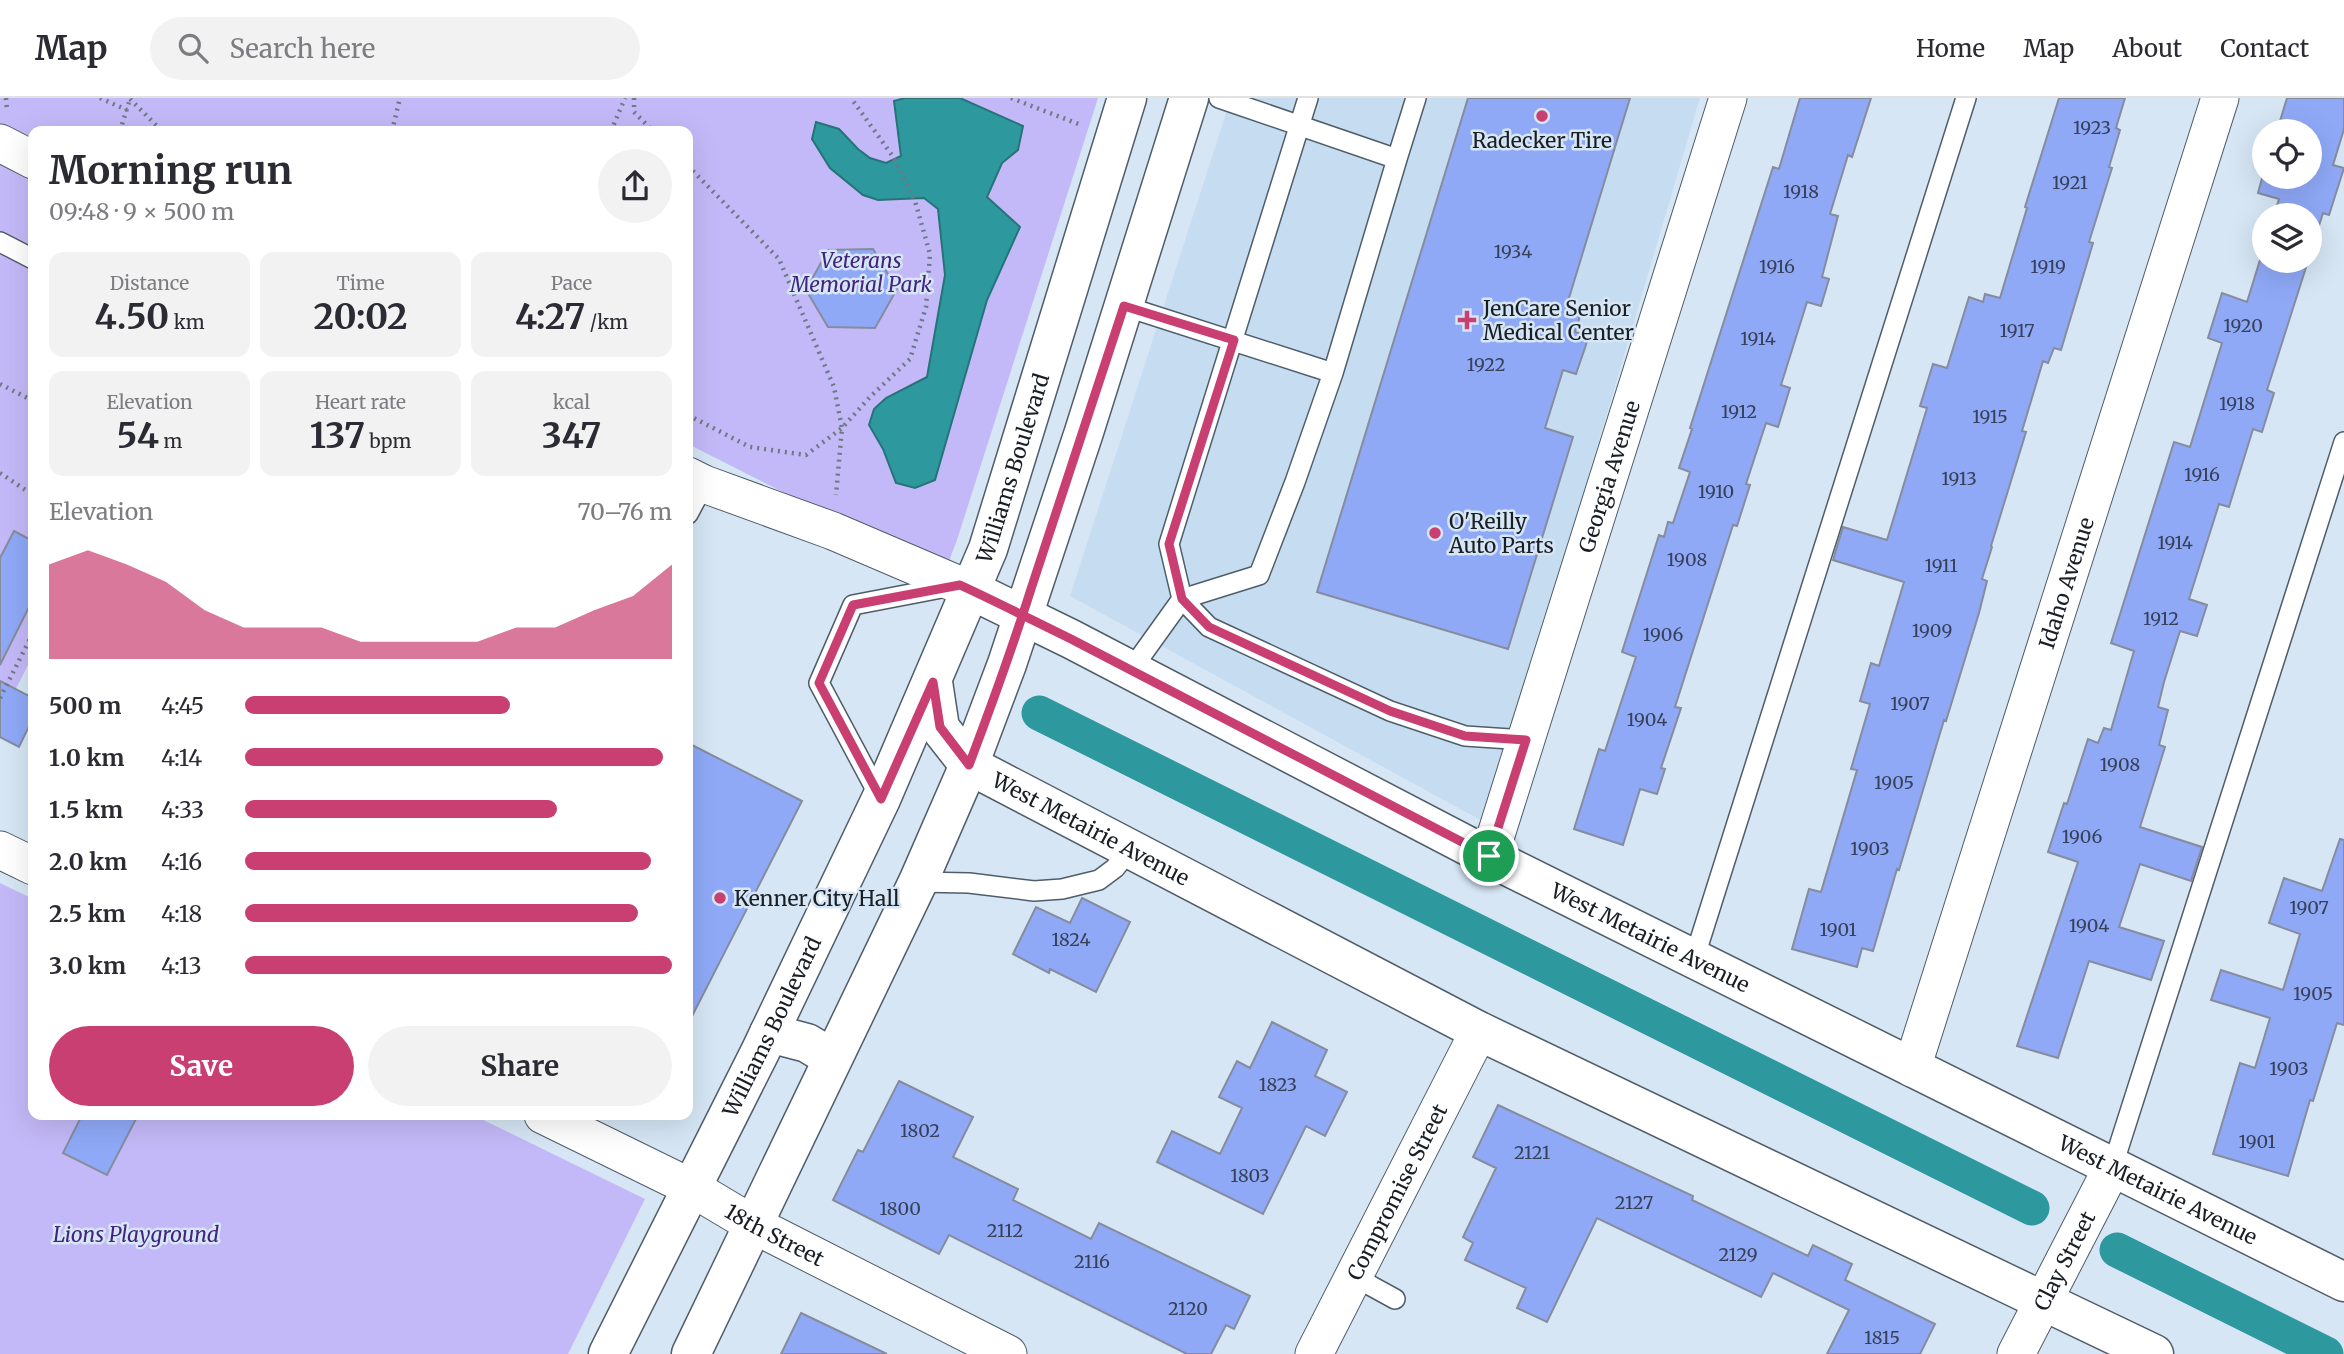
<!DOCTYPE html>
<meta charset="utf-8">
<style>
:root{--surface:#fff;--page:#f2f2f3;--text:#2b2b33;--muted:#7c7c81;--line:#e1e1e2;--accent:#ca3f72}
body{margin:0;font-family:Merriweather,serif;background:var(--page);color:var(--text);height:100vh;display:flex;flex-direction:column;font-size:26px;white-space:nowrap}
*{box-sizing:border-box;margin:0}
p{font-size:23px;color:var(--muted)}
.icon{flex:none;width:38px;height:38px;fill:none;stroke:currentColor;stroke-width:2;stroke-linecap:round;stroke-linejoin:round}
.map{position:relative;flex:1;overflow:hidden}
.side{position:absolute;left:28px;top:28px;width:665px;height:994px;display:flex;flex-direction:column;background:var(--surface);border-radius:14px;box-shadow:0 7px 28px #0002}
.side>*{flex:none}
.buttons{position:absolute;left:2252px;top:21px;display:grid;gap:14px}
.buttons a{display:grid;place-items:center;width:70px;height:70px;border-radius:50%;background:var(--surface);box-shadow:0 7px 28px #0002;font-size:35px}
.pin{position:absolute;display:grid;place-items:center;width:60px;height:60px;color:#fff;margin:-30px;border:4px solid #fff;border-radius:50%;box-shadow:0 2px 7px #0007}
.round{display:grid;place-items:center;flex:none;width:74px;height:74px;border-radius:37px;background:var(--page)}
.head{display:flex;align-items:center;justify-content:space-between;height:119px;padding:0 21px}
h1{font-size:38px;font-weight:700;line-height:52px}
.metrics{display:grid;grid-template-columns:repeat(3,1fr);gap:10px;height:119px;padding:7px 21px}
.metrics div{display:grid;align-content:center;border-radius:14px;background:var(--page);text-align:center}
.metrics b{font-size:35px;font-weight:700}
.metrics small{font-size:19px;font-weight:400}
.metrics p{font-size:19px}
.chart{height:196px;padding:14px 21px}
.chart p{display:flex;justify-content:space-between}
.chart svg{width:100%;height:126px;margin-top:7px;fill:var(--accent);opacity:.7}
.action{display:flex;gap:14px;margin-top:auto;padding:14px 21px}
.action a{flex:1;height:80px;border-radius:42px;background:var(--accent);color:#fff;font-size:28px;font-weight:700;line-height:80px;text-align:center}
.action a+a{background:var(--page);color:var(--text)}
ul{padding:0 21px;list-style:none;font-size:23px}
li{display:grid;grid-template-columns:112px 84px 1fr;align-items:center;height:52px}
li i{height:18px;border-radius:9px;background:var(--accent)}
header{display:flex;align-items:center;gap:42px;box-sizing:border-box;height:98px;padding:0 35px;background:var(--surface);border-bottom:2px solid var(--line)}
header strong{font-size:33px}
nav{display:flex;gap:38px;margin-inline-start:auto;font-size:24px}
.search{width:490px;height:63px;background:var(--page);display:flex;align-items:center;gap:18px;box-sizing:border-box;padding:0 24px;border-radius:38px;color:var(--muted);font-size:26px}
.map>svg:first-child{display:block}
</style>
<header>
<strong>Map</strong>
<div class="search"><svg class="icon" aria-label="search" viewBox="0 0 24 24"><circle cx="10" cy="10" r="6"/><path d="M15 15l6 6"/></svg>Search here</div>
<nav><a>Home</a><a>Map</a><a>About</a><a>Contact</a></nav>
</header>
<div class="map">
<svg width="2344" height="1256" viewBox="0 0 2344 1256">
<rect width="100%" height="100%" fill="#d6e6f5"/>
<path fill="#c6dcf1" d="M1231 0H1700L1486 725 1070 498Z"/>
<path fill="#c4b9f8" d="M0 0H1098L957 442 944 476 688 346V33H33V557L0 622Z
M0 785 33 801V1017H473L645 1101 568 1256H0Z"/>
<path fill="#2d989e" stroke="#277379" stroke-width="2" d="M905 0H960L1023 28 1018 52 1002 65 987 99 1020 129 987 202 935 382 915 390 896 385 883 351 869 327 874 311 886 300 927 279 945 177 938 111 924 100 878 102 863 97 830 70 812 41 816 24 839 31 858 51 870 60 886 65 901 58 894 3Z"/>
<g fill="none" stroke-linecap="round" stroke-linejoin="round">
<path stroke="#2d989e" stroke-width="35" d="M1039 615 2032 1110
M2117 1152 2326 1256"/>
</g>
<path fill="#8fa9f7" stroke="#868c9e" stroke-width="2" d="M1468 0H1630L1565 213 1580 218 1575 234 1589 238 1576 276 1563 272 1545 330 1573 339 1508 551 1317 494Z
M1800 0H1871L1852 59 1848 57 1830 116 1838 118 1822 179 1829 181 1821 208 1807 204 1781 287 1790 290 1778 329 1766 325 1746 386 1750 387 1737 428 1733 427 1675 609 1681 610 1661 670 1665 671 1657 696 1640 691 1623 747 1574 731 1599 651 1605 653 1636 559 1622 554 1659 437 1664 439 1668 424 1673 425 1690 374 1679 370 1692 331 1690 330 1773 69 1779 71Z
M2059 0H2125L2116 30 2120 32 2109 69 2112 70 2089 144 2093 145 2061 252 2054 250 2048 265 2043 263 2022 333 2026 334 1991 448 1992 449 1982 481 1987 483 1979 515 1946 623 1944 622 1899 772 1897 771 1873 853 1862 850 1857 869 1792 851 1809 791 1821 794 1857 672 1851 671 1870 606 1860 603 1871 565 1879 568 1904 484 1833 462 1843 429 1887 442 1927 310 1920 308 1933 266 1947 270 1969 199 1983 204 1985 196 2000 200 2027 110 2025 109Z
M2287 0H2344V31L2333 67 2344 70 2329 117 2323 115 2310 156V117H2274L2279 101 2258 95 2264 73V79H2310V33H2277Z
M2264 149V163H2308L2267 292 2274 295 2262 334 2253 331 2229 409 2219 406 2189 501 2207 507 2197 538 2180 533 2164 584 2158 609 2168 612 2159 647 2165 649 2140 729 2202 749 2191 783 2140 766 2119 829 2164 843 2151 882 2089 863 2058 960 2017 948 2078 764 2048 754 2064 705 2067 706 2088 641 2098 645 2104 630 2111 632 2134 553 2111 545 2174 344 2190 349 2222 245 2208 240 2222 195 2247 204Z
M873 151 897 191 875 230 828 229 806 192 828 152Z
M14 433 33 443V501L0 567V460Z
M0 583 33 600V620L19 649 0 639Z
M688 645 802 703 688 926Z
M2340 741 2344 742V927L2337 925 2313 1003 2310 1002 2288 1078 2213 1056 2240 965 2255 970 2270 920 2211 902 2221 872 2283 892 2300 836 2269 825 2284 780 2322 793Z
M1082 800 1130 824 1096 894 1050 871 1049 875 1013 856 1036 809 1070 825Z
M1272 924 1327 952 1315 978 1347 994 1325 1038 1306 1028 1263 1116 1157 1064 1172 1033 1220 1056 1242 1010 1219 999 1237 963 1250 970Z
M899 983 973 1019 953 1059 1018 1091 1013 1102 1091 1141 1099 1125 1250 1198 1234 1231 1226 1227 1211 1256H1187L949 1137 939 1156 833 1102 858 1052 863 1054Z
M1498 1007 1693 1098 1692 1102 1808 1158 1813 1147 1852 1166 1845 1182 1935 1226 1920 1256H1827L1849 1212 1773 1175 1761 1199 1597 1120 1547 1224 1517 1210 1526 1190 1465 1162 1473 1145 1463 1139 1496 1070 1473 1059Z
M82 1017H138L107 1077 63 1055Z
M801 1215 887 1256H781Z"/>
<g fill="none" stroke-linecap="round" stroke-linejoin="round">
<defs>
<path id="service" d="M1219 0 1397 61 1416 0
M1308 0 1169 446 1182 501 1209 529 1390 613 1465 638 1526 642
M0 144 33 161
M1124 208 1333 275
M688 416 704 386
M1131 572 1182 501 1259 477 1295 384 1333 275 1397 61
M881 701 819 585 853 507 952 488
M918 784 969 785 1034 793 1062 791 1099 782 1115 770 1130 751
M1694 861 1966 0
M2112 1070 2344 344
M1353 1178 1395 1201"/>
<g id="minor">
<path d="M0 45 33 62"/>
<path d="M688 378 704 386 833 433 971 492"/>
<path d="M0 752 33 768"/>
<path id="s1" d="M1489 759 1728 0"/>
<path id="s2" d="M1912 970 2220 0"/>
<path id="s3" d="M543 1017 692 1090 754 1127 1008 1256"/>
<path id="s4" d="M1314 1256 1479 933"/>
<path id="s5" d="M2016 1256 2112 1070"/>
</g>
<g id="secondary">
<path id="s6" d="M971 492 1071 541 1489 759 2344 1184"/>
<path id="s7" d="M933 584 940 630 969 667 1479 933 2154 1256"/>
<path d="M769 935 807 945 832 960"/>
<path id="s8" d="M608 1256 760 954 881 701 988 451 1127 0"/>
<path d="M691 1256 918 784 969 667 1007 566 1084 334 1189 0"/>
</g>
</defs>
<use href="#service" stroke="#4f5d6a" stroke-width="22"/>
<use href="#minor" stroke="#4f5d6a" stroke-width="39"/>
<use href="#secondary" stroke="#4f5d6a" stroke-width="41"/>
<path stroke="#6f7984" stroke-width="4.5" stroke-dasharray="2 5" stroke-linecap="butt" d="M6 0 7 13
M100 0 127 12
M634 0V14L653 33
M1011 0 1081 27
M130 1 162 33
M120 33 130 1
M392 33 400 0
M611 33 625 0
M688 68 779 161 834 289 842 330 836 397
M0 286 33 303
M688 317 750 349 806 357 842 330 870 299 910 261 926 209 930 156 915 103 894 60 851 0
M0 375 33 397
M0 600 33 535"/>
<use href="#service" stroke="#fff" stroke-width="19"/>
<use href="#minor" stroke="#fff" stroke-width="37"/>
<use href="#secondary" stroke="#fff" stroke-width="38"/>
</g>
<g fill="none" stroke-linecap="round" stroke-linejoin="round">
<defs>
<path id="route" d="M1489 758 1071 541C1034 523 997 504 960 487L853 507 819 585 881 701 933 584 940 629 969 667C991 609 1012 551 1031 491L1124 208 1234 242 1169 446 1182 501 1209 529 1390 613 1465 638 1526 642 1489 758"/>
</defs>
<use href="#route" stroke="#fff" stroke-width="14"/>
<use href="#route" stroke="#ca3f72" stroke-width="9"/>
</g>
<g fill="#ca3f72" stroke="#d6e6f5" stroke-width="2.5">
<circle cx="1542" cy="18" r="7"/>
<path d="M1463.5 211.5h7v7h7v7h-7v7h-7v-7h-7v-7h7z"/>
<circle cx="1435" cy="435" r="7"/>
<circle cx="720" cy="800" r="7"/>
</g>
<g text-anchor="middle" dominant-baseline="central" stroke-width="5" stroke-linejoin="round" paint-order="stroke">
<g font-size="18" fill="#364159">
<text x="2092" y="29">1923</text>
<text x="2070" y="84">1921</text>
<text x="1801" y="93">1918</text>
<text x="1513" y="153">1934</text>
<text x="1777" y="168">1916</text>
<text x="2048" y="168">1919</text>
<text x="2243" y="227">1920</text>
<text x="2017" y="232">1917</text>
<text x="1758" y="240">1914</text>
<text x="1486" y="266">1922</text>
<text x="2237" y="305">1918</text>
<text x="1739" y="313">1912</text>
<text x="1990" y="318">1915</text>
<text x="2202" y="376">1916</text>
<text x="1959" y="380">1913</text>
<text x="1716" y="393">1910</text>
<text x="2175" y="444">1914</text>
<text x="1687" y="461">1908</text>
<text x="1941" y="467">1911</text>
<text x="2161" y="520">1912</text>
<text x="1932" y="532">1909</text>
<text x="1663" y="536">1906</text>
<text x="1910" y="605">1907</text>
<text x="1647" y="621">1904</text>
<text x="2120" y="666">1908</text>
<text x="1894" y="684">1905</text>
<text x="2082" y="738">1906</text>
<text x="1870" y="750">1903</text>
<text x="2309" y="809">1907</text>
<text x="2089" y="827">1904</text>
<text x="1838" y="831">1901</text>
<text x="1071" y="841">1824</text>
<text x="2313" y="895">1905</text>
<text x="2289" y="970">1903</text>
<text x="1278" y="986">1823</text>
<text x="920" y="1032">1802</text>
<text x="2257" y="1043">1901</text>
<text x="1532" y="1054">2121</text>
<text x="1250" y="1077">1803</text>
<text x="1634" y="1104">2127</text>
<text x="900" y="1110">1800</text>
<text x="1005" y="1132">2112</text>
<text x="1738" y="1156">2129</text>
<text x="1092" y="1163">2116</text>
<text x="1188" y="1210">2120</text>
<text x="1882" y="1239">1815</text>
</g>
<g font-size="21" fill="#191e24" stroke="#d6e6f5" text-anchor="start">
<text x="1542" y="42" text-anchor="middle">Radecker Tire</text>
<text x="1483" y="210">JenCare Senior<tspan x="1483" dy="24">Medical Center</tspan></text>
<text x="1449" y="423">O'Reilly<tspan x="1449" dy="24">Auto Parts</tspan></text>
<text x="734" y="800">Kenner City Hall</text>
</g>
<g font-size="21" font-style="italic" fill="#432481" stroke="#d6e6f5">
<text x="861" y="162">Veterans<tspan x="861" dy="24">Memorial Park</tspan></text>
<text x="136" y="1136">Lions Playground</text>
</g>
<g font-size="21" fill="#191e24" stroke="#d6e6f5">
<text stroke="none"><textPath href="#s8" startOffset="975">Williams Boulevard</textPath></text>
<text stroke="none"><textPath href="#s1" startOffset="399">Georgia Avenue</textPath></text>
<text stroke="none"><textPath href="#s2" startOffset="509">Idaho Avenue</textPath></text>
<text stroke="none"><textPath href="#s7" startOffset="231">West Metairie Avenue</textPath></text>
<text stroke="none"><textPath href="#s6" startOffset="763">West Metairie Avenue</textPath></text>
<text stroke="none"><textPath href="#s8" startOffset="366">Williams Boulevard</textPath></text>
<text stroke="none"><textPath href="#s6" startOffset="1330">West Metairie Avenue</textPath></text>
<text stroke="none"><textPath href="#s4" startOffset="182">Compromise Street</textPath></text>
<text stroke="none"><textPath href="#s3" startOffset="261">18th Street</textPath></text>
<text stroke="none"><textPath href="#s5" startOffset="105">Clay Street</textPath></text>
</g>
</g>
</svg>
<div class="buttons">
<a><svg class="icon" aria-label="locate" viewBox="0 0 24 24"><circle cx="12" cy="12" r="6"/><path d="M12 2v4M12 18v4M2 12h4M18 12h4"/></svg></a>
<a><svg class="icon" aria-label="layers" viewBox="0 0 24 24"><path d="M12 4l9 5-9 5-9-5zM3 14l9 5 9-5"/></svg></a>
</div>
<div class="pin" style="left:1489px;top:758px;background:#1e9e55"><svg class="icon" aria-label="arrive" viewBox="0 0 24 24"><path d="M6 21V4h12l-3 4 3 4H6"/></svg></div>
<section class="side">
<div class="head"><div><h1>Morning run</h1><p>09:48 · 9 × 500 m</p></div><a class="round"><svg class="icon" aria-label="share" viewBox="0 0 24 24"><path d="M12 15V3M7 8l5-5 5 5M5 13v7h14v-7"/></svg></a></div>
<div class="metrics">
<div><p>Distance</p><b>4.50<small> km</small></b></div>
<div><p>Time</p><b>20:02</b></div>
<div><p>Pace</p><b>4:27<small> /km</small></b></div>
</div>
<div class="metrics">
<div><p>Elevation</p><b>54<small> m</small></b></div>
<div><p>Heart rate</p><b>137<small> bpm</small></b></div>
<div><p>kcal</p><b>347</b></div>
</div>
<div class="chart"><p><span>Elevation</span>70–76 m</p>
<svg viewBox="0 0 160 44" preserveAspectRatio="none"><path d="M0 44V11L10 6L20 11L30 17L40 27L50 33L60 33L70 33L80 38L90 38L100 38L110 38L120 33L130 33L140 27L150 22L160 11V44z"/></svg>
</div>
<ul>
<li><b>500 m</b>4:45<i style="width:62%"></i></li>
<li><b>1.0 km</b>4:14<i style="width:98%"></i></li>
<li><b>1.5 km</b>4:33<i style="width:73%"></i></li>
<li><b>2.0 km</b>4:16<i style="width:95%"></i></li>
<li><b>2.5 km</b>4:18<i style="width:92%"></i></li>
<li><b>3.0 km</b>4:13<i style="width:100%"></i></li>
</ul>
<div class="action"><a>Save</a><a>Share</a></div>
</section>
</div>
